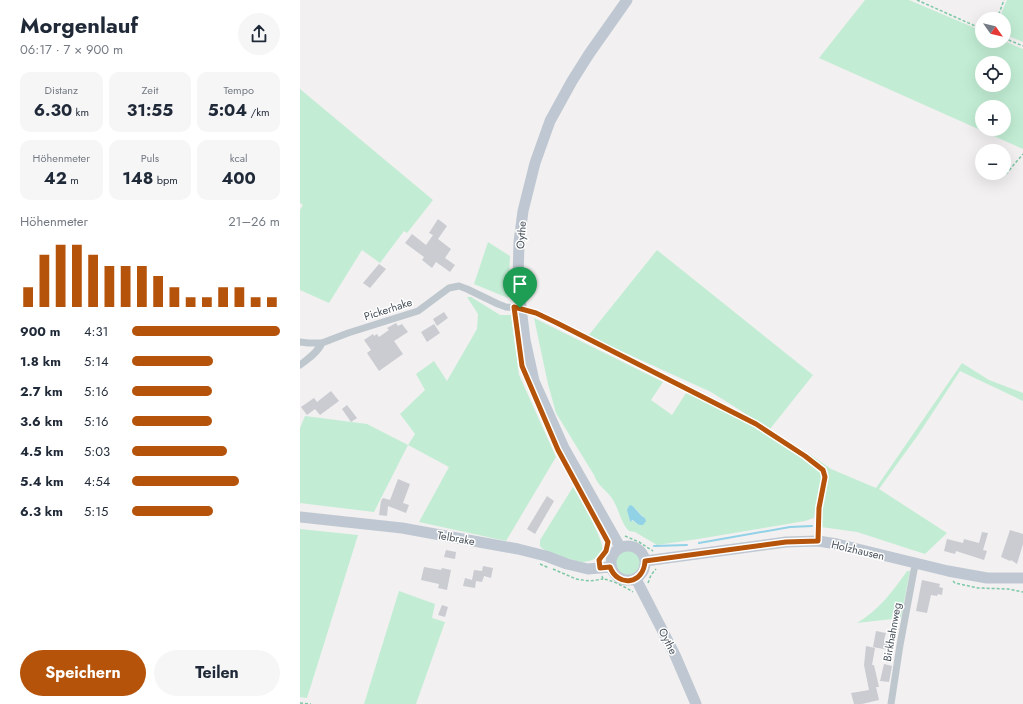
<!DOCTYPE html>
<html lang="de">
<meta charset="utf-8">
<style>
:root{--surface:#fff;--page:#f6f6f7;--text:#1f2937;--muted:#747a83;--accent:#b45309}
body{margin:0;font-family:Jost,sans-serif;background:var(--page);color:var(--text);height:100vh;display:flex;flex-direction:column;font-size:15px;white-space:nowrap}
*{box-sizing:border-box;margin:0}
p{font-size:13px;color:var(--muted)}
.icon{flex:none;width:22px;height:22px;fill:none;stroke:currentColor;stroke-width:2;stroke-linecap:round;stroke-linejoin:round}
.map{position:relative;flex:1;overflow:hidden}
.details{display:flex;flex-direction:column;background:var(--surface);width:300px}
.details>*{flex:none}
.needle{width:26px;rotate:124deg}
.fabs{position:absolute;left:675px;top:12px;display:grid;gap:8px}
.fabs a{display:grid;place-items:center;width:36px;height:36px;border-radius:50%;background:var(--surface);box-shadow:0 4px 16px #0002;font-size:20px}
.pin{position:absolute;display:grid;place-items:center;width:34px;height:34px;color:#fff;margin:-41px -17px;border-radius:50% 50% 50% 0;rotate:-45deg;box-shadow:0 0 4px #0007}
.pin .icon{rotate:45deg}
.round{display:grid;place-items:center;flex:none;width:42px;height:42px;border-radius:21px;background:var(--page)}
.summary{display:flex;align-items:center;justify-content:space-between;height:68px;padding:0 20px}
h1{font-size:22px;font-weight:700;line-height:30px}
.figures{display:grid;grid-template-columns:repeat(3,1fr);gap:6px;height:68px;padding:4px 20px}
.figures div{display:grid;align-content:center;border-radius:10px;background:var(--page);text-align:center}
.figures b{font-size:17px;font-weight:700}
.figures small{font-size:11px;font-weight:400}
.figures p{font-size:11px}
.chart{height:112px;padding:8px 20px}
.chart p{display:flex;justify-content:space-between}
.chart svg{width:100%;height:72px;margin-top:4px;stroke:var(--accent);stroke-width:6}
.action{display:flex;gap:8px;margin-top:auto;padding:8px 20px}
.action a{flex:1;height:46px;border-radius:24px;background:var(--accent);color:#fff;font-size:16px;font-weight:700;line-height:46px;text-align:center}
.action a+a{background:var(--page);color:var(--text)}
ul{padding:0 20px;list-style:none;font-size:13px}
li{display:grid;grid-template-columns:64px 48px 1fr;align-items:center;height:30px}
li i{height:10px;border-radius:5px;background:var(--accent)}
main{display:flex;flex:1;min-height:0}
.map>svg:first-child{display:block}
</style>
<main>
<section class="details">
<div class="summary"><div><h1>Morgenlauf</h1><p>06:17 · 7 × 900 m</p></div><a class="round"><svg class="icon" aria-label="share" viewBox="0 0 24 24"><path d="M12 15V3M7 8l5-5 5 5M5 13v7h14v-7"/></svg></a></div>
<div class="figures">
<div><p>Distanz</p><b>6.30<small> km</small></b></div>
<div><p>Zeit</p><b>31:55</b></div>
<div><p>Tempo</p><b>5:04<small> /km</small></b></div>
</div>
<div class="figures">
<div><p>Höhenmeter</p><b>42<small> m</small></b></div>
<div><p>Puls</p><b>148<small> bpm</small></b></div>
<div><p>kcal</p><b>400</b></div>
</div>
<div class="chart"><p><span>Höhenmeter</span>21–26 m</p>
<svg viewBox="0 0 160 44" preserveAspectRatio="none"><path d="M5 44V32M15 44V12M25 44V6M35 44V6M45 44V12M55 44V19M65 44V19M75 44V19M85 44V25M95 44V32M105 44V38M115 44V38M125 44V32M135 44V32M145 44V38M155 44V38"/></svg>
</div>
<ul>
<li><b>900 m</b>4:31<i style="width:100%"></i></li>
<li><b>1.8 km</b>5:14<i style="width:55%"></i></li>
<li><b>2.7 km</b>5:16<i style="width:54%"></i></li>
<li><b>3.6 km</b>5:16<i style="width:54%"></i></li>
<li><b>4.5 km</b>5:03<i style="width:64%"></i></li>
<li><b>5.4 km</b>4:54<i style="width:72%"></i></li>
<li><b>6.3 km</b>5:15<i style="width:55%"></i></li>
</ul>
<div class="action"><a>Speichern</a><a>Teilen</a></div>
</section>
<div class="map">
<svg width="723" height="704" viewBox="0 0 723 704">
<rect width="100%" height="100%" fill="#f2f0f0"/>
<path fill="#c2edd4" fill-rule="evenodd" d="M565 0H609L682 31V41H704L723 49V149L519 58ZM682 63H704V85H682ZM682 107H704V129H682Z
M707 0H723V42L704 34V19H699Z
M0 89 133 200 107 233 104 231 80 263 62 250 29 303 0 290V210L3 205 0 203Z
M188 242 210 256 208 298 174 284Z
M357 250 513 375 470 429 411 392 288 336Z
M167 297H171L200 315H211L219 375 256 457 206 541 119 522 149 467 108 445 74 512 0 503V428L5 416 67 424 108 445 115 434 100 414 125 390 116 374 134 361 147 381 177 329 178 314Z
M234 318 363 382 351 400 372 415 386 393 449 422 512 464 521 471 522 478 514 518 505 521 398 539 357 545 335 532 329 531C321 523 319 510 313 500 307 490 298 487 294 475L256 413 248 384ZM335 508 340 514 345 518 336 524 334 521H330L329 515Z
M662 363 689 380 723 393V401L660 371 618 435 579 489 647 533 625 554 557 532 521 527V508L527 477 523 467 506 455 508 453 531 469 576 488Z
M273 487C279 497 305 541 302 550 300 558 290 562 282 562 275 561 242 552 240 546 240 545 240 541 240 540Z
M0 529 58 535 7 698 0 697Z
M316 563a12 12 0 1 1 24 0a12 12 0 1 1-24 0Z
M607 571H610L601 618 557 623C579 610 593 591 607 571Z
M99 591 135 604 132 618 145 622 116 704H64Z"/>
<path fill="#92d2e7" d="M331 505C337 509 339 515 345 518L346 521 343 525C338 525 337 524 334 521L332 520 331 522 330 521 327 510 329 506Z"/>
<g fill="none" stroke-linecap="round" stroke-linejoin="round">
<path stroke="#92d2e7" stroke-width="2" d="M399 543 490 527 512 526
M354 546 387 545"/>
</g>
<path fill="#caccd2" d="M138 219 147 226 138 239 151 249 145 258 155 265 150 272 136 262 132 268 122 260 124 257 105 243 112 234 126 245 133 235 129 233Z
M79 264 86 269 70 288 63 283Z
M144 312 148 318 137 326 133 319Z
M96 323 98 326 102 324 108 332 94 341 103 354 79 371 67 353 71 350 64 340 73 334 74 336 77 334 79 337 89 330 87 328Z
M134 324 140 333 127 342 121 332Z
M31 391 39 401 20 415 15 409 7 415 1 407 14 398 17 402Z
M47 405 57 418 51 422 42 409Z
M98 479 110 484 103 503 109 505 106 513 88 506 87 516 79 515 81 501 83 498 90 500Z
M247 496 254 501 235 534 227 529Z
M710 530 723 534V544L717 564 711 560 710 561 701 557Z
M682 532 688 533 683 550 687 551 684 560 656 551 655 554 644 551 647 539 663 543 664 539 679 543Z
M146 550 156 552 155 559 144 557Z
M183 566 193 568 191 578 184 576 182 582 176 581 175 588 163 586 165 578 172 580 174 570 182 571Z
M124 567 141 570 142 568 151 570 147 590 138 588 139 584 121 580Z
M622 580 640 584 639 587 643 588 642 595 638 594 637 596 631 595 627 613 616 611Z
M142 605 148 607 145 617 138 615Z
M576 631 586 633 584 640 590 641 589 650 573 647Z
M566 646 575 648 572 665H574L579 687H576L579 700 562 704H554L551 693 569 690 564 665Z
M584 664 592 666 589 682 580 681Z"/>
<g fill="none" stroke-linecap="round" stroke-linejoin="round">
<path stroke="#7cc8a6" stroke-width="1.5" stroke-dasharray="3 2" stroke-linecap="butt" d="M617 0 682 29
M697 19 704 0
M704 38 723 46
M706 174 723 154
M230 311 257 323 456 424 505 456 523 470 525 477 519 508 518 533
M325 536 339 542 353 551
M300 559 306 551 307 543
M240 564 249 568
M253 569 276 579 290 581 303 579
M302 576 303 579C310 579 327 588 333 592
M653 581 655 583 678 588 708 589 723 592
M348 583 351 575 356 569
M0 703 11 704"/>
<path stroke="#bfc7ce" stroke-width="7" d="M0 342 8 343H22L48 333 118 311 149 288 159 286 167 289 198 304 206 307 221 308
M0 365C8 359 18 352 22 343
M591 704 600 645 614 570 616 564"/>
<path stroke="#bfc8d2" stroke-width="11" d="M0 517 102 528 218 549 246 556 267 564 288 569 310 567
M311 563a17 17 0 1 1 34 0a17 17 0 1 1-34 0Z
M320 547 264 448 234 381 225 340 221 308 218 279 219 242 223 211 235 163 250 121 272 81 289 54 327 0
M345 561 486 542 518 541 537 544 648 571 687 578H723
M336 579 375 655 396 704"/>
</g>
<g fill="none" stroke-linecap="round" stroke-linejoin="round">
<defs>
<path id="route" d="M214 307 236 313 257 323 456 424 505 456 523 470 525 477 519 508 518 541 486 542 345 561C344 584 318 588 310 567L300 568 299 560 306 551 308 542 258 450 222 366Z"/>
</defs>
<use href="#route" stroke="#fff" stroke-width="8"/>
<use href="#route" stroke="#b45309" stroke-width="5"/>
</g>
<g text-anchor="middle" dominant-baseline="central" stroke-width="3" stroke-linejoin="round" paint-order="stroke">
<g font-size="11" fill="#49525c" stroke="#fff">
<text transform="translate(221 235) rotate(-86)">Oythe</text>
<text transform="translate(88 309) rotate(-18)">Pickerhake</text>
<text transform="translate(156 538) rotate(10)">Telbrake</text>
<text transform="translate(558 550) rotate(13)">Holzhausen</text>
<text transform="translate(592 632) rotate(-80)">Birkhahnweg</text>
<text transform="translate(368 641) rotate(63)">Oythe</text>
</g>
</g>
</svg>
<div class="fabs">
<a><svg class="needle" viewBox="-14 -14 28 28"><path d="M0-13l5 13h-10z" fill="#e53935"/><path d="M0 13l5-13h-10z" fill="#747a83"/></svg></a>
<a><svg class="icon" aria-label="locate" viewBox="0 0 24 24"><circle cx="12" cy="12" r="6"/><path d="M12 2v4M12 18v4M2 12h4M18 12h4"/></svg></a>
<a>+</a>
<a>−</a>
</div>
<div class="pin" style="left:220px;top:308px;background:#1e9e55"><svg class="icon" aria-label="arrive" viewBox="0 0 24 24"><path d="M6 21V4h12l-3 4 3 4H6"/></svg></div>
</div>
</main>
